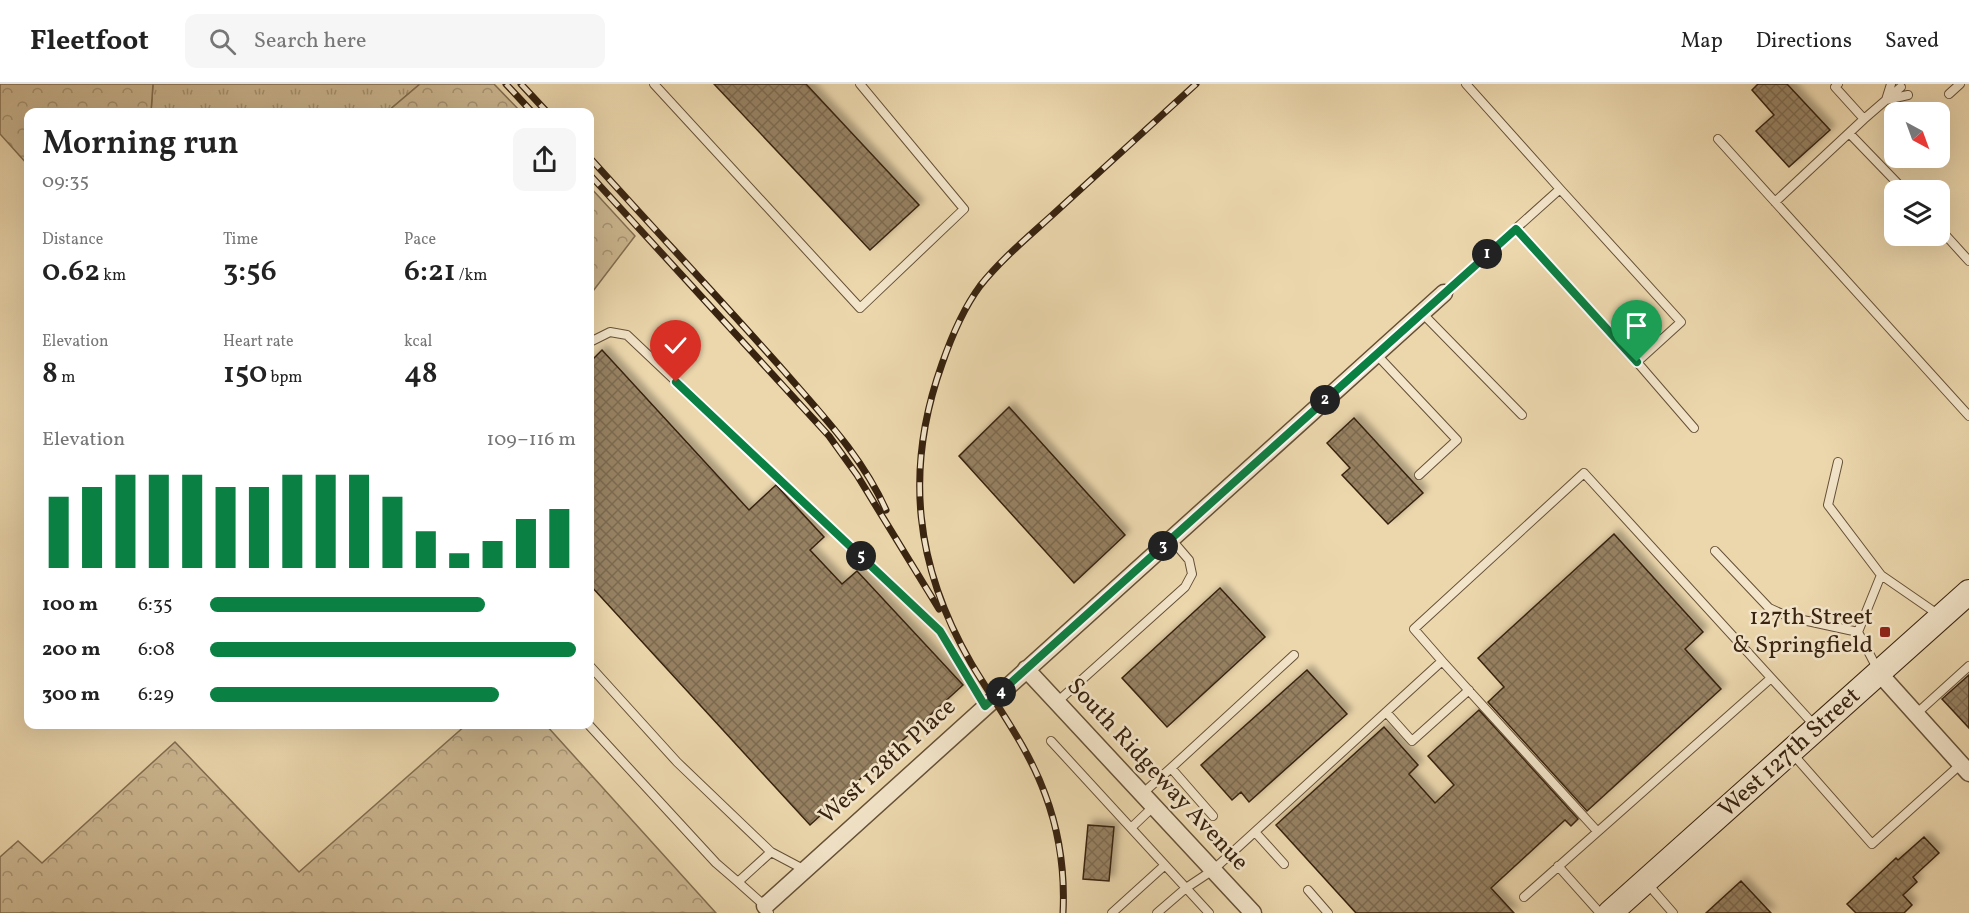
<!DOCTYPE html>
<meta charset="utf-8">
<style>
:root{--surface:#fff;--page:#f6f6f6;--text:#222;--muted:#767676;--line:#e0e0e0;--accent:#0b8043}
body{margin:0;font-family:Vollkorn,serif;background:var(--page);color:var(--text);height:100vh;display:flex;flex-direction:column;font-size:22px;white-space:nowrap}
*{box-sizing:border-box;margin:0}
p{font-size:20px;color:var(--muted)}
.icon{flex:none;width:33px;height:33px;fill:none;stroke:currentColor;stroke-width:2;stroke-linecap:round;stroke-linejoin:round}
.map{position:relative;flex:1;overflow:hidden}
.side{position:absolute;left:24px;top:24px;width:570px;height:621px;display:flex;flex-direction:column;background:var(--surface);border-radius:12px;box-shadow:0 6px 24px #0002}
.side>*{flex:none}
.needle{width:39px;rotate:139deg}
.buttons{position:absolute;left:1884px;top:18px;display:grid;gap:12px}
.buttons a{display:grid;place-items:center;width:66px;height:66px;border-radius:12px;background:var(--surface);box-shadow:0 6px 24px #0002;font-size:30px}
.pin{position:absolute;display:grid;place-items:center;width:51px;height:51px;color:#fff;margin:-62px -26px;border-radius:50% 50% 50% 0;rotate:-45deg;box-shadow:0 0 6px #0007}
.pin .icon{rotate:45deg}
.km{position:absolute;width:30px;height:30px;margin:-15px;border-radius:50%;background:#222;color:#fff;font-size:16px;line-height:30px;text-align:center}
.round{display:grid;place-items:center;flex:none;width:63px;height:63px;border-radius:12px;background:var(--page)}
.headline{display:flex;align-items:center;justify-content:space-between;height:102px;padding:0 18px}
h1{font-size:33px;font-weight:600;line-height:45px}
.figures{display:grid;grid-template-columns:repeat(3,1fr);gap:9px;height:102px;padding:6px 18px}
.figures div{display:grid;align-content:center}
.figures b{font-size:30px;font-weight:600}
.figures small{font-size:16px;font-weight:400}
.figures p{font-size:16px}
.chart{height:168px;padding:12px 18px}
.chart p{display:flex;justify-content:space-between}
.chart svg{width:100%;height:108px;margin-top:6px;stroke:var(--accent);stroke-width:6}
ul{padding:0 18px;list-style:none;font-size:20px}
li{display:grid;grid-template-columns:96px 72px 1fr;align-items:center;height:45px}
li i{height:15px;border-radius:8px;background:var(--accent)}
header{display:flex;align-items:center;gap:36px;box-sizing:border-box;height:84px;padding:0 30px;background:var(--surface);border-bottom:2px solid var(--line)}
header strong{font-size:28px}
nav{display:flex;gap:33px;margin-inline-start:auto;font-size:21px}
.search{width:420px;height:54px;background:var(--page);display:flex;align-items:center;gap:15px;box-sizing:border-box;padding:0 21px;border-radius:12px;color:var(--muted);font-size:22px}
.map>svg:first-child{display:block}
</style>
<header>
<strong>Fleetfoot</strong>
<div class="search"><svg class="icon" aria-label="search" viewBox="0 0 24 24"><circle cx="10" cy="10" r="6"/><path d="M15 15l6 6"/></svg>Search here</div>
<nav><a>Map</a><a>Directions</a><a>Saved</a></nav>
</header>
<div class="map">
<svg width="1969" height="829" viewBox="0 0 1969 829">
<defs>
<pattern id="grass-tufts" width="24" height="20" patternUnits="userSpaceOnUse" patternTransform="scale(1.5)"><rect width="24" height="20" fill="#cdb892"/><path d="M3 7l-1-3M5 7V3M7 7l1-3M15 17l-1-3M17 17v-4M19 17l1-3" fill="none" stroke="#a79576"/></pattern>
<pattern id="forest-crowns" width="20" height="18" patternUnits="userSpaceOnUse" patternTransform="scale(1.5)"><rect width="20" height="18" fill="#cdb892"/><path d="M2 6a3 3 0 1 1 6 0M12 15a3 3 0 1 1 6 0" fill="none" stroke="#a79576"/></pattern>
<pattern id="building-cross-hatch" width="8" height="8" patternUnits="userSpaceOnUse" patternTransform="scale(1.5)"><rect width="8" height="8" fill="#968162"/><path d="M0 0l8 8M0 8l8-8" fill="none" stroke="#7b694f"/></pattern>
<filter id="shadow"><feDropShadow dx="5" dy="-5" stdDeviation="3" flood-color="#0004"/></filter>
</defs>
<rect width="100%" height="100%" fill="#ecd7ad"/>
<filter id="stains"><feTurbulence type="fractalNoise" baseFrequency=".00333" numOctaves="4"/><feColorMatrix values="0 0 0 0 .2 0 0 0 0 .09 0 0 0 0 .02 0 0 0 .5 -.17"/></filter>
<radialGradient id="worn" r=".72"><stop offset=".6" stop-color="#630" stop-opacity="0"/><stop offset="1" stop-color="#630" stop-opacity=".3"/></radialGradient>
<path fill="url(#grass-tufts)" stroke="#826e51" stroke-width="1.5" d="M153 0H420L387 28H151Z"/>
<path fill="url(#forest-crowns)" stroke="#826e51" stroke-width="1.5" d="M0 0H153L151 28H28V81L0 50Z
M420 0H494L521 28H387Z
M590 103 635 152 590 211Z
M466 641H546L716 829H0V773L18 757 42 779 175 658 299 788Z"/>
<path fill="url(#building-cross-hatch)" stroke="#382310" stroke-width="1.5" filter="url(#shadow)" d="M714 0H806L919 121 870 166Z
M1758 0H1787L1830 46 1789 83 1756 47 1774 31 1752 6Z
M602 266 749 426 776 401 824 453 810 466 842 500 857 487 963 601 810 741 590 501V278Z
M1009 323 1125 451 1074 499 959 372Z
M1354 334 1423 409 1388 440 1342 391 1350 384 1327 359Z
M1614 450 1703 548 1685 565 1721 605 1587 727 1488 618 1504 603 1478 574Z
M1220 504 1265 553 1167 643 1122 594Z
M1307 586 1347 630 1249 718 1241 708 1232 716 1201 681Z
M1969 591V644L1942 615Z
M1479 626 1578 735 1571 742 1565 736 1491 804 1514 829H1356L1276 741 1384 643 1418 681 1409 690 1435 719 1454 701 1428 672Z
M1088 741 1114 743 1109 797 1083 795Z
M1924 753 1939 769 1913 793 1917 798 1903 811 1912 821 1904 829H1856L1847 820 1896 774 1898 776Z
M1741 797 1771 829H1706Z"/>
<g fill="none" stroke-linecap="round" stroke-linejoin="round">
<defs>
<path id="lane" d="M654 0 860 224 964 125 860 0
M1838 0 1835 3 1864 35 1849 49 1904 106
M1891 0 1886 16 1908 11
M1949 10 1960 0
M1864 35 1901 3
M1718 55 1969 332
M1775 118 1849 49
M1516 145 1637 278 1681 238 1560 105
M1940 145 1969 177
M1444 209 1560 105 1466 0
M1422 229 1522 331
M590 258 610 248 627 251 940 547 985 622
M1376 270 1457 356 1419 391
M1637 278 1694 344
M1838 378 1828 421 1881 491
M1715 467 1769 524 1789 533 1858 548
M1442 577 1414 545 1584 389 1816 643
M590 582 677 678 771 768
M1879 588 1858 548 1881 491 1939 531
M1057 618 1185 503 1192 490 1189 476 1171 455
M1386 628 1412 657 1469 606
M1916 630 1969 582
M588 640 716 779 738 798
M1051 657 1209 829
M1791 668 1872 760 1961 680
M1171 684 1294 571
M1142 710 1171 684 1213 732
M1131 744 1154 722
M1255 748 1284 780
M1558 782 1600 829
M1646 798 1673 829
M1308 806 1328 829
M1524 813 1770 595
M769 829 765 822 738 798 771 768 805 786
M1112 829 1165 781
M1157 829 1186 804 1213 786 1442 577 1597 747"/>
<path id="street" d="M1026 585 1253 829
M1879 589 1969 689
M765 822 1444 209"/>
<path id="secondary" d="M1610 829 1969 508"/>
</defs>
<use href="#lane" stroke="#655037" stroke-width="10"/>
<use href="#street" stroke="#655037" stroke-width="19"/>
<use href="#secondary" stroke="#382310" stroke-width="26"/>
<use href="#lane" stroke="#f3e5ca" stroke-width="8"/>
<use href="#street" stroke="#f3e5ca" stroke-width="16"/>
<use href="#secondary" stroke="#f3e5ca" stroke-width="24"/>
<defs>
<path id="rail" d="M506 0 532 28
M521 0 547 28
M590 74C654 145 720 215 784 287 822 331 862 372 886 426
M590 91 829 352 857 391 939 525
M1063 829C1065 789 1059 747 1045 710 1028 663 996 621 971 579 915 482 904 386 942 280 951 254 963 225 980 202 1003 173 1033 149 1060 124 1105 83 1151 41 1196 0"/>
</defs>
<use href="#rail" stroke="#382310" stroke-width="7"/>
<use href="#rail" stroke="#f3e5ca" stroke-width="4.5" stroke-dasharray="14" stroke-linecap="butt"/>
</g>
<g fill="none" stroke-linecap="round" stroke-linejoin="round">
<defs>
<path id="route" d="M676 298 940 547 985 622 1516 145 1637 278"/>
</defs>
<use href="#route" stroke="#fff" stroke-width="12"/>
<use href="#route" stroke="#0b8043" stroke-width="8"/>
</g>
<rect fill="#8f2418" stroke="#f3e5ca" stroke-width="2" x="1879" y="542" width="12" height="12" rx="3"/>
<g text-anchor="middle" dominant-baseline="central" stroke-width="5" stroke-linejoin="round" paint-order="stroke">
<g font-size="24" fill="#382310" stroke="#f3e5ca" text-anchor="end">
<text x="1873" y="534">127th Street<tspan x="1873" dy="28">&amp; Springfield</tspan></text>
</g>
<g font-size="24" fill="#382310" stroke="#f3e5ca">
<text transform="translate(1790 669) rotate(-42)">West 127th Street</text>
<text transform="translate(888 678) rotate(-42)">West 128th Place</text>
<text transform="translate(1157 691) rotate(47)">South Ridgeway Avenue</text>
</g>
</g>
<rect width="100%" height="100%" filter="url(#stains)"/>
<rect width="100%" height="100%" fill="url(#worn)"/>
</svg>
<div class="buttons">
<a><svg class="needle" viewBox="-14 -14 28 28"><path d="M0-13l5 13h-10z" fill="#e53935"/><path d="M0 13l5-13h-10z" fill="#767676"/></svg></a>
<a><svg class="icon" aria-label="layers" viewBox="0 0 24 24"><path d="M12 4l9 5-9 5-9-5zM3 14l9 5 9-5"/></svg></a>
</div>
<div class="pin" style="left:1637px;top:278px;background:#1e9e55"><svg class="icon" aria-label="arrive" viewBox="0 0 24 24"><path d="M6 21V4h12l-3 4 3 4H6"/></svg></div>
<div class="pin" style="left:676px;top:298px;background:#d93025"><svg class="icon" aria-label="check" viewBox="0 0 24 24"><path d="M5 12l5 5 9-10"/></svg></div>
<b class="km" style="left:1487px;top:170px">1</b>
<b class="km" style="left:1325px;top:316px">2</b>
<b class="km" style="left:1163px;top:462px">3</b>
<b class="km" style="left:1001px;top:608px">4</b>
<b class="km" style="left:861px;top:472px">5</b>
<section class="side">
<div class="headline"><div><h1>Morning run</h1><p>09:35</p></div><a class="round"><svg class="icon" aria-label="share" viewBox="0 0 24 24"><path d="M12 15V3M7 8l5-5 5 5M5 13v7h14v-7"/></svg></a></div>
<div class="figures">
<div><p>Distance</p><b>0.62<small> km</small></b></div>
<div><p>Time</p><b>3:56</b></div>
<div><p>Pace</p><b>6:21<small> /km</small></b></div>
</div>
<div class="figures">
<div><p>Elevation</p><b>8<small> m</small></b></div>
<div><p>Heart rate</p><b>150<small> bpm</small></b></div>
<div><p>kcal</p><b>48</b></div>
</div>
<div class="chart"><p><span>Elevation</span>109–116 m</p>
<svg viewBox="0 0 160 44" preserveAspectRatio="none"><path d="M5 44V15M15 44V11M25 44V6M35 44V6M45 44V6M55 44V11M65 44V11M75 44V6M85 44V6M95 44V6M105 44V15M115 44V29M125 44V38M135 44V33M145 44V24M155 44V20"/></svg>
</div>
<ul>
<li><b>100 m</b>6:35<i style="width:75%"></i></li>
<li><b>200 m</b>6:08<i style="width:100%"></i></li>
<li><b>300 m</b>6:29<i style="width:79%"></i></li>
</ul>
</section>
</div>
